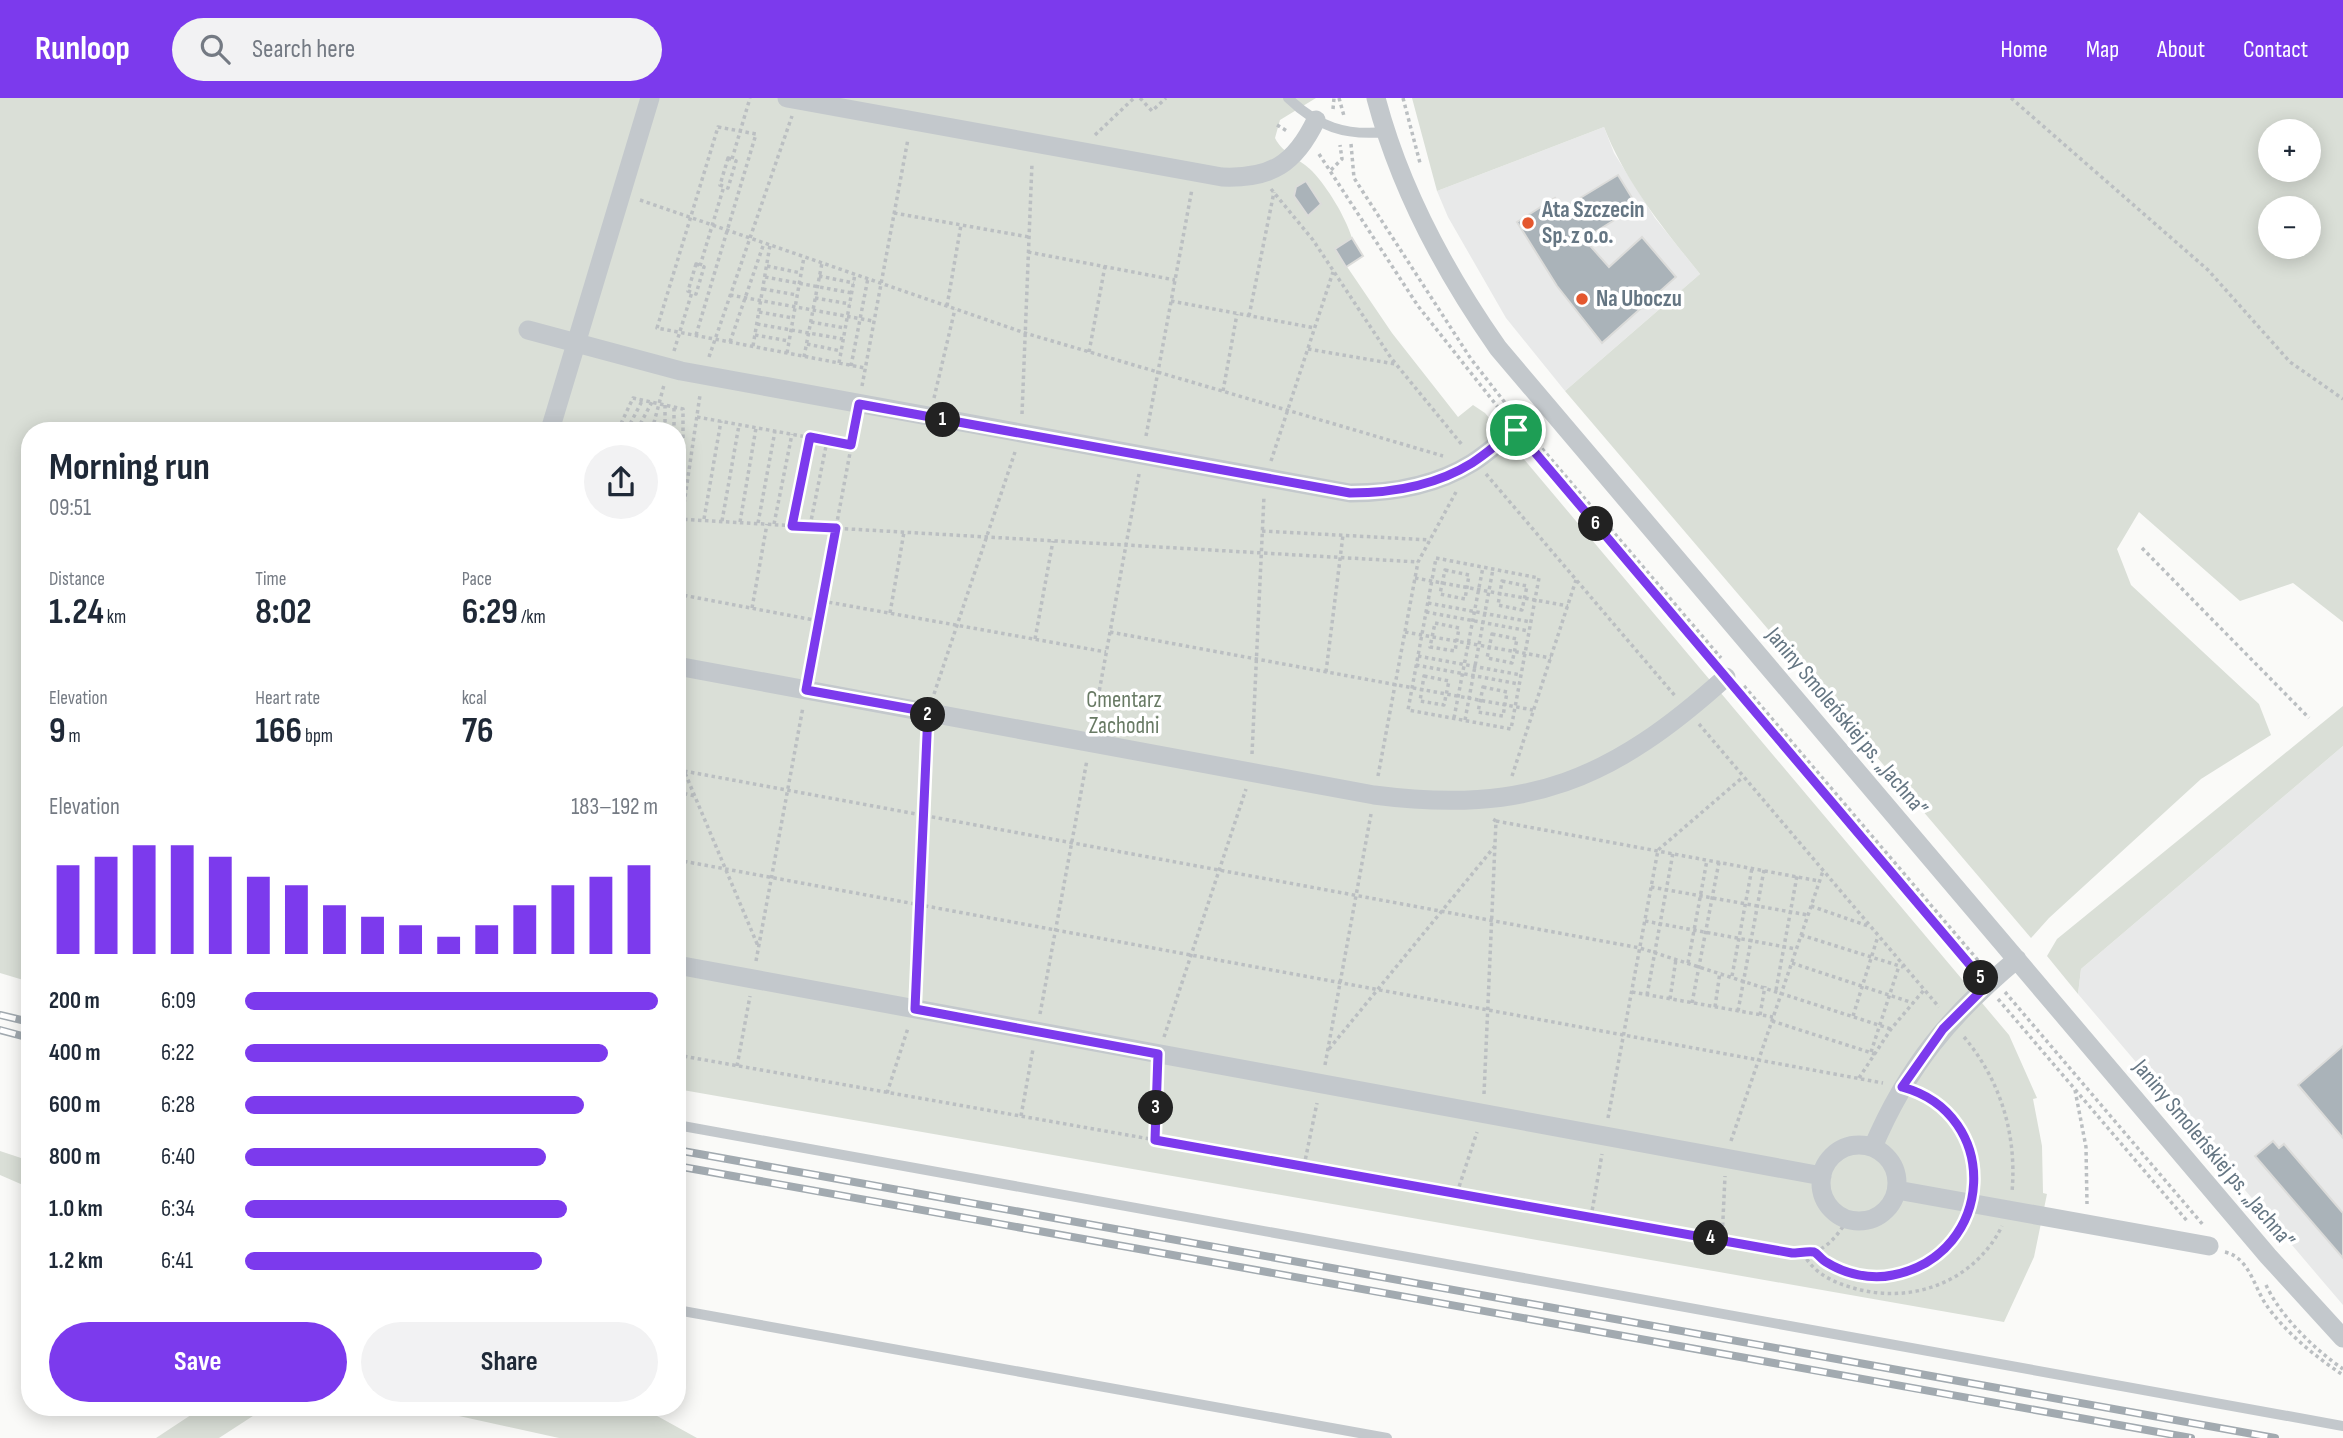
<!DOCTYPE html>
<meta charset="utf-8">
<style>
:root{--surface:#fff;--page:#f2f2f3;--text:#1f2937;--muted:#747a83;--accent:#7c3aed}
body{margin:0;font-family:"Sofia Sans Condensed",sans-serif;background:var(--page);color:var(--text);height:100vh;display:flex;flex-direction:column;font-size:26px;white-space:nowrap}
*{box-sizing:border-box;margin:0}
p{font-size:23px;color:var(--muted)}
.icon{flex:none;width:38px;height:38px;fill:none;stroke:currentColor;stroke-width:2;stroke-linecap:round;stroke-linejoin:round}
.map{position:relative;flex:1;overflow:hidden}
.panel{position:absolute;left:21px;top:324px;width:665px;height:994px;display:flex;flex-direction:column;background:var(--surface);border-radius:28px;box-shadow:0 4px 18px #0003}
.panel>*{flex:none}
.fabs{position:absolute;left:2258px;top:21px;display:grid;gap:14px}
.fabs a{display:grid;place-items:center;width:63px;height:63px;border-radius:50%;background:var(--surface);box-shadow:0 4px 18px #0003;font-size:35px}
.pin{position:absolute;display:grid;place-items:center;width:60px;height:60px;color:#fff;margin:-30px;border:4px solid #fff;border-radius:50%;box-shadow:0 2px 7px #0007}
.km{position:absolute;width:35px;height:35px;margin:-18px;border-radius:50%;background:#222;color:#fff;font-size:19px;line-height:35px;text-align:center}
.round{display:grid;place-items:center;flex:none;width:74px;height:74px;border-radius:37px;background:var(--page)}
.head{display:flex;align-items:center;justify-content:space-between;height:119px;padding:0 28px}
h1{font-size:38px;font-weight:700;line-height:52px}
.metrics{display:grid;grid-template-columns:repeat(3,1fr);gap:10px;height:119px;padding:7px 28px}
.metrics div{display:grid;align-content:center}
.metrics b{font-size:35px;font-weight:700}
.metrics small{font-size:19px;font-weight:400}
.metrics p{font-size:19px}
.chart{height:196px;padding:14px 28px}
.chart p{display:flex;justify-content:space-between}
.chart svg{width:100%;height:126px;margin-top:7px;stroke:var(--accent);stroke-width:6}
.button{display:flex;gap:14px;margin-top:auto;padding:14px 28px}
.button a{flex:1;height:80px;border-radius:42px;background:var(--accent);color:#fff;font-size:28px;font-weight:700;line-height:80px;text-align:center}
.button a+a{background:var(--page);color:var(--text)}
ul{padding:0 28px;list-style:none;font-size:23px}
li{display:grid;grid-template-columns:112px 84px 1fr;align-items:center;height:52px}
li i{height:18px;border-radius:9px;background:var(--accent)}
header{display:flex;align-items:center;gap:42px;box-sizing:border-box;height:98px;padding:0 35px;background:var(--accent);color:#fff}
header strong{font-size:33px}
nav{display:flex;gap:38px;margin-inline-start:auto;font-size:24px}
.search{width:490px;height:63px;background:var(--page);display:flex;align-items:center;gap:18px;box-sizing:border-box;padding:0 24px;border-radius:38px;color:var(--muted);font-size:26px}
.map>svg:first-child{display:block}
</style>
<header>
<strong>Runloop</strong>
<div class="search"><svg class="icon" aria-label="search" viewBox="0 0 24 24"><circle cx="10" cy="10" r="6"/><path d="M15 15l6 6"/></svg>Search here</div>
<nav><a>Home</a><a>Map</a><a>About</a><a>Contact</a></nav>
</header>
<div class="map">
<svg width="2343" height="1340" viewBox="0 0 2343 1340">
<rect width="100%" height="100%" fill="#fafaf8"/>
<path fill="#e8e9e9" d="M1604 29 1614 55 1655 120 1700 176 1565 293 1506 220 1448 119 1437 93Z
M2343 648V1207L2078 896 2081 871Z"/>
<path fill="#dadfd7" fill-rule="evenodd" d="M0 0H1316L1280 22 1275 40C1283 56 1300 61 1312 73 1328 90 1345 118 1352 140L1335 151 1392 235 1458 319 1473 307 1485 315 2009 937 2037 1000 2033 1001 2042 1048 2043 1095 2047 1096 2034 1159 2004 1224 677 991V332H30V884L0 875Z
M1412 0H2343V524L2293 485 2240 503 2139 414 2117 451 2131 487 2259 606 2271 637 2201 681 2049 820 2031 840 1565 293 1700 176C1663 130 1626 85 1604 29L1437 93ZM2270 33H2308V72H2270ZM2270 110H2308V149H2270Z
M2343 608V648L2081 871 2078 896 2047 858 2057 841Z
M0 1053 30 1063V1090L0 1077Z
M203 1309H267L219 1340H156Z
M418 1309H641L697 1340H559Z"/>
<path fill="#aab3b9" stroke="#dcdcda" stroke-width="2" d="M1618 77 1637 108 1584 141 1609 169 1642 139 1676 179 1602 245 1557 188 1517 124 1555 100 1562 111Z
M1306 83 1321 106 1308 118 1294 98 1296 89Z
M1352 140 1363 158 1346 169 1335 151Z
M2343 948V1040L2298 987Z
M2273 1043 2279 1050 2284 1046 2343 1115V1160L2255 1058Z"/>
<g fill="none" stroke-linecap="round" stroke-linejoin="round">
<path stroke="#bbbfc2" stroke-width="3.5" stroke-dasharray="3.5 3.5" stroke-linecap="butt" d="M1140 0 1152 13 1166 0
M1339 0 1344 18
M1403 0 1420 65
M2011 0 2208 172 2290 264 2343 301
M1333 11 1334 0
M1277 27 1287 33
M1095 37 1134 0
M1351 46 1354 80 1471 261 1513 315
M1319 56 1418 208 1505 318
M728 60 736 63 728 90 720 87Z
M732 61 750 0
M1331 72 1342 61 1340 47
M1271 91 1313 142 1391 260 1463 348
M640 102 1025 235 1443 358
M894 115 1029 139
M1028 154 1175 182
M696 166 704 169 696 196 688 193Z
M700 168 724 88
M767 168 801 175
M819 178 854 185
M765 179 852 195
M763 191 797 197
M730 197 873 223
M815 200 850 206
M1171 203 1315 230
M947 208 961 127
M759 214 793 220
M1249 218 1274 94
M811 224 845 230
M757 226 843 241
M696 237 756 36 718 29 657 230 865 270
M755 237 789 243
M730 244 764 145
M807 246 841 253
M753 248 770 147
M1308 251 1395 266
M674 253 692 194
M1089 254 1105 168
M787 255 804 159
M709 259 792 18
M804 259 822 165
M839 265 855 176
M851 268 868 180
M862 288 908 41
M1223 293 1237 216
M934 300 955 211
M665 307V332
M674 310V332
M1022 316 1032 65
M697 319 851 347
M618 332 633 300 683 311V340L677 370
M627 332 642 303
M637 332 652 304
M652 332 664 287
M1146 338 1192 91
M1533 340 1721 560
M1528 345 1715 566
M1271 363 1333 174
M1486 376 1676 599
M677 421 1418 464
M704 421 721 323
M722 423 739 327
M740 424 756 330
M758 425 775 333
M774 426 792 336
M792 426 809 339
M810 428 827 343
M1262 433 1430 442
M2142 450 2309 620
M677 454 700 297
M1436 460 1539 480 1511 631 1408 612Z
M1445 472 1469 477 1465 501 1440 496Z
M1415 480 1568 508
M1502 483 1527 488 1522 512 1498 507Z
M677 496 819 523
M822 503 1106 554
M1428 505 1531 524
M752 510 767 426
M1426 514 1529 533
M890 515 904 434
M1435 525 1459 530 1455 553 1430 549Z
M1110 534 1533 612
M1405 534 1551 560
M1492 536 1517 541 1512 565 1487 560Z
M1035 541 1053 443
M1418 558 1521 577
M1416 567 1519 586
M809 573 856 323
M1326 574 1343 437
M1424 578 1449 583 1444 607 1420 603Z
M1744 588 1982 867
M1483 589 1507 594 1503 618 1478 614Z
M1738 593 1975 873
M934 596 1015 354
M1454 620 1483 469
M1465 622 1493 471
M1699 626 1939 909
M1093 627 1139 376
M677 656 758 848
M1252 656 1264 398
M684 673 1640 850 1891 931
M1378 678 1418 464 1456 394
M1512 678 1576 482
M677 694 695 698
M1496 723 1819 783
M677 762 1883 985
M1651 789 1808 817
M1811 808 1868 828
M1645 823 1796 851
M1801 837 1903 869
M756 863 803 609
M1688 865 1707 762
M1792 865 1913 905
M1732 878 1752 770
M916 892 927 634
M1776 892 1797 778
M1632 894 1773 919
M2005 894 2204 1128
M1647 897 1673 755
M1670 901 1676 861
M1998 901 2188 1124
M1692 905 1719 764
M1715 909 1720 874
M1738 913 1764 772
M1040 916 1087 662
M1760 917 1765 888
M1853 918 1878 838
M1772 923 1875 956
M1164 939 1246 691
M1964 939C2001 983 2017 1037 2012 1094
M1329 951 1495 748
M1871 954 1899 868
M677 957 1792 1155C1822 1158 1833 1144 1848 1121
M1325 967 1371 716
M737 968 750 898
M1859 980 1891 931 1924 892
M2075 992 2086 1049 2087 1106
M887 995 908 930
M1921 995C1955 1015 1972 1048 1975 1087
M1484 996 1496 723 1491 720
M1021 1018 1033 951
M1608 1020 1658 752 1743 679
M1155 1042 1158 974
M1731 1043 1823 773
M1304 1068 1317 1005
M1457 1095 1477 1034
M1591 1119 1602 1056
M1722 1142 1725 1078
M1814 1154C1859 1200 1937 1177 1965 1124
M2225 1154C2250 1160 2254 1190 2267 1208 2286 1235 2316 1259 2343 1277
M1803 1155C1813 1174 1830 1183 1850 1189 1909 1208 1974 1185 2002 1128
M2266 1187C2281 1219 2314 1251 2343 1271"/>
<path stroke="#c3c8cc" stroke-width="10" d="M1288 0C1318 29 1345 38 1386 34
M677 1027 2343 1328
M677 1212 1387 1340"/>
<path stroke="#c3c8cc" stroke-width="19" d="M787 0 1222 79C1271 81 1295 66 1316 22
M1376 0C1400 91 1444 173 1498 250L2268 1158 2343 1240
M528 232 681 273 1350 395C1393 395 1435 388 1472 365 1488 355 1501 342 1516 332
M550 332 650 0
M677 568 1374 697C1528 717 1612 682 1726 579
M677 867 1822 1078
M1821 1085a38 38 0 1 1 76 0a38 38 0 1 1-76 0Z
M1873 1049C1907 969 1950 917 2017 861
M1897 1092 2209 1148"/>
<defs>
<path id="rail" d="M0 917 30 924
M0 932 30 940
M677 1052 2275 1340
M677 1068 2191 1340"/>
</defs>
<use href="#rail" stroke="#a2aab0" stroke-width="8"/>
<use href="#rail" stroke="#fff" stroke-width="5" stroke-dasharray="16" stroke-linecap="butt"/>
</g>
<g fill="none" stroke-linecap="round" stroke-linejoin="round">
<defs>
<path id="route" d="M859 306 1350 395C1393 395 1435 388 1472 365 1488 355 1501 342 1516 332L1987 887 1943 931 1902 989C2002 1016 1996 1156 1893 1177 1871 1182 1845 1176 1826 1164 1822 1162 1817 1155 1814 1154 1808 1153 1798 1155 1792 1155L1155 1042 1158 956 915 911 928 614 806 592 836 430 792 428 810 339 851 347Z"/>
</defs>
<use href="#route" stroke="#fff" stroke-width="14"/>
<use href="#route" stroke="#7c3aed" stroke-width="9"/>
</g>
<g fill="#e4572e" stroke="#fff" stroke-width="2.5">
<circle cx="1528" cy="125" r="7"/>
<circle cx="1582" cy="201" r="7"/>
</g>
<g text-anchor="middle" dominant-baseline="central" stroke-width="7" stroke-linejoin="round" paint-order="stroke">
<g font-size="23" font-weight="bold" fill="#657683" stroke="#fff" text-anchor="start">
<text x="1542" y="112">Ata Szczecin<tspan x="1542" dy="26">Sp. z o.o.</tspan></text>
<text x="1596" y="201">Na Uboczu</text>
</g>
<g font-size="23" fill="#687a64" stroke="#fff">
<text x="1124" y="602">Cmentarz<tspan x="1124" dy="26">Zachodni</tspan></text>
</g>
<g font-size="23" fill="#657683" stroke="#fff">
<text transform="translate(1847 624) rotate(50)">Janiny Smoleńskiej ps. „Jachna”</text>
<text transform="translate(2214 1056) rotate(50)">Janiny Smoleńskiej ps. „Jachna”</text>
</g>
</g>
</svg>
<div class="fabs">
<a>+</a>
<a>−</a>
</div>
<div class="pin" style="left:1516px;top:332px;background:#1e9e55"><svg class="icon" aria-label="arrive" viewBox="0 0 24 24"><path d="M6 21V4h12l-3 4 3 4H6"/></svg></div>
<b class="km" style="left:943px;top:322px">1</b>
<b class="km" style="left:928px;top:617px">2</b>
<b class="km" style="left:1156px;top:1010px">3</b>
<b class="km" style="left:1711px;top:1140px">4</b>
<b class="km" style="left:1981px;top:880px">5</b>
<b class="km" style="left:1596px;top:426px">6</b>
<section class="panel">
<div class="head"><div><h1>Morning run</h1><p>09:51</p></div><a class="round"><svg class="icon" aria-label="share" viewBox="0 0 24 24"><path d="M12 15V3M7 8l5-5 5 5M5 13v7h14v-7"/></svg></a></div>
<div class="metrics">
<div><p>Distance</p><b>1.24<small> km</small></b></div>
<div><p>Time</p><b>8:02</b></div>
<div><p>Pace</p><b>6:29<small> /km</small></b></div>
</div>
<div class="metrics">
<div><p>Elevation</p><b>9<small> m</small></b></div>
<div><p>Heart rate</p><b>166<small> bpm</small></b></div>
<div><p>kcal</p><b>76</b></div>
</div>
<div class="chart"><p><span>Elevation</span>183–192 m</p>
<svg viewBox="0 0 160 44" preserveAspectRatio="none"><path d="M5 44V13M15 44V10M25 44V6M35 44V6M45 44V10M55 44V17M65 44V20M75 44V27M85 44V31M95 44V34M105 44V38M115 44V34M125 44V27M135 44V20M145 44V17M155 44V13"/></svg>
</div>
<ul>
<li><b>200 m</b>6:09<i style="width:100%"></i></li>
<li><b>400 m</b>6:22<i style="width:88%"></i></li>
<li><b>600 m</b>6:28<i style="width:82%"></i></li>
<li><b>800 m</b>6:40<i style="width:73%"></i></li>
<li><b>1.0 km</b>6:34<i style="width:78%"></i></li>
<li><b>1.2 km</b>6:41<i style="width:72%"></i></li>
</ul>
<div class="button"><a>Save</a><a>Share</a></div>
</section>
</div>
